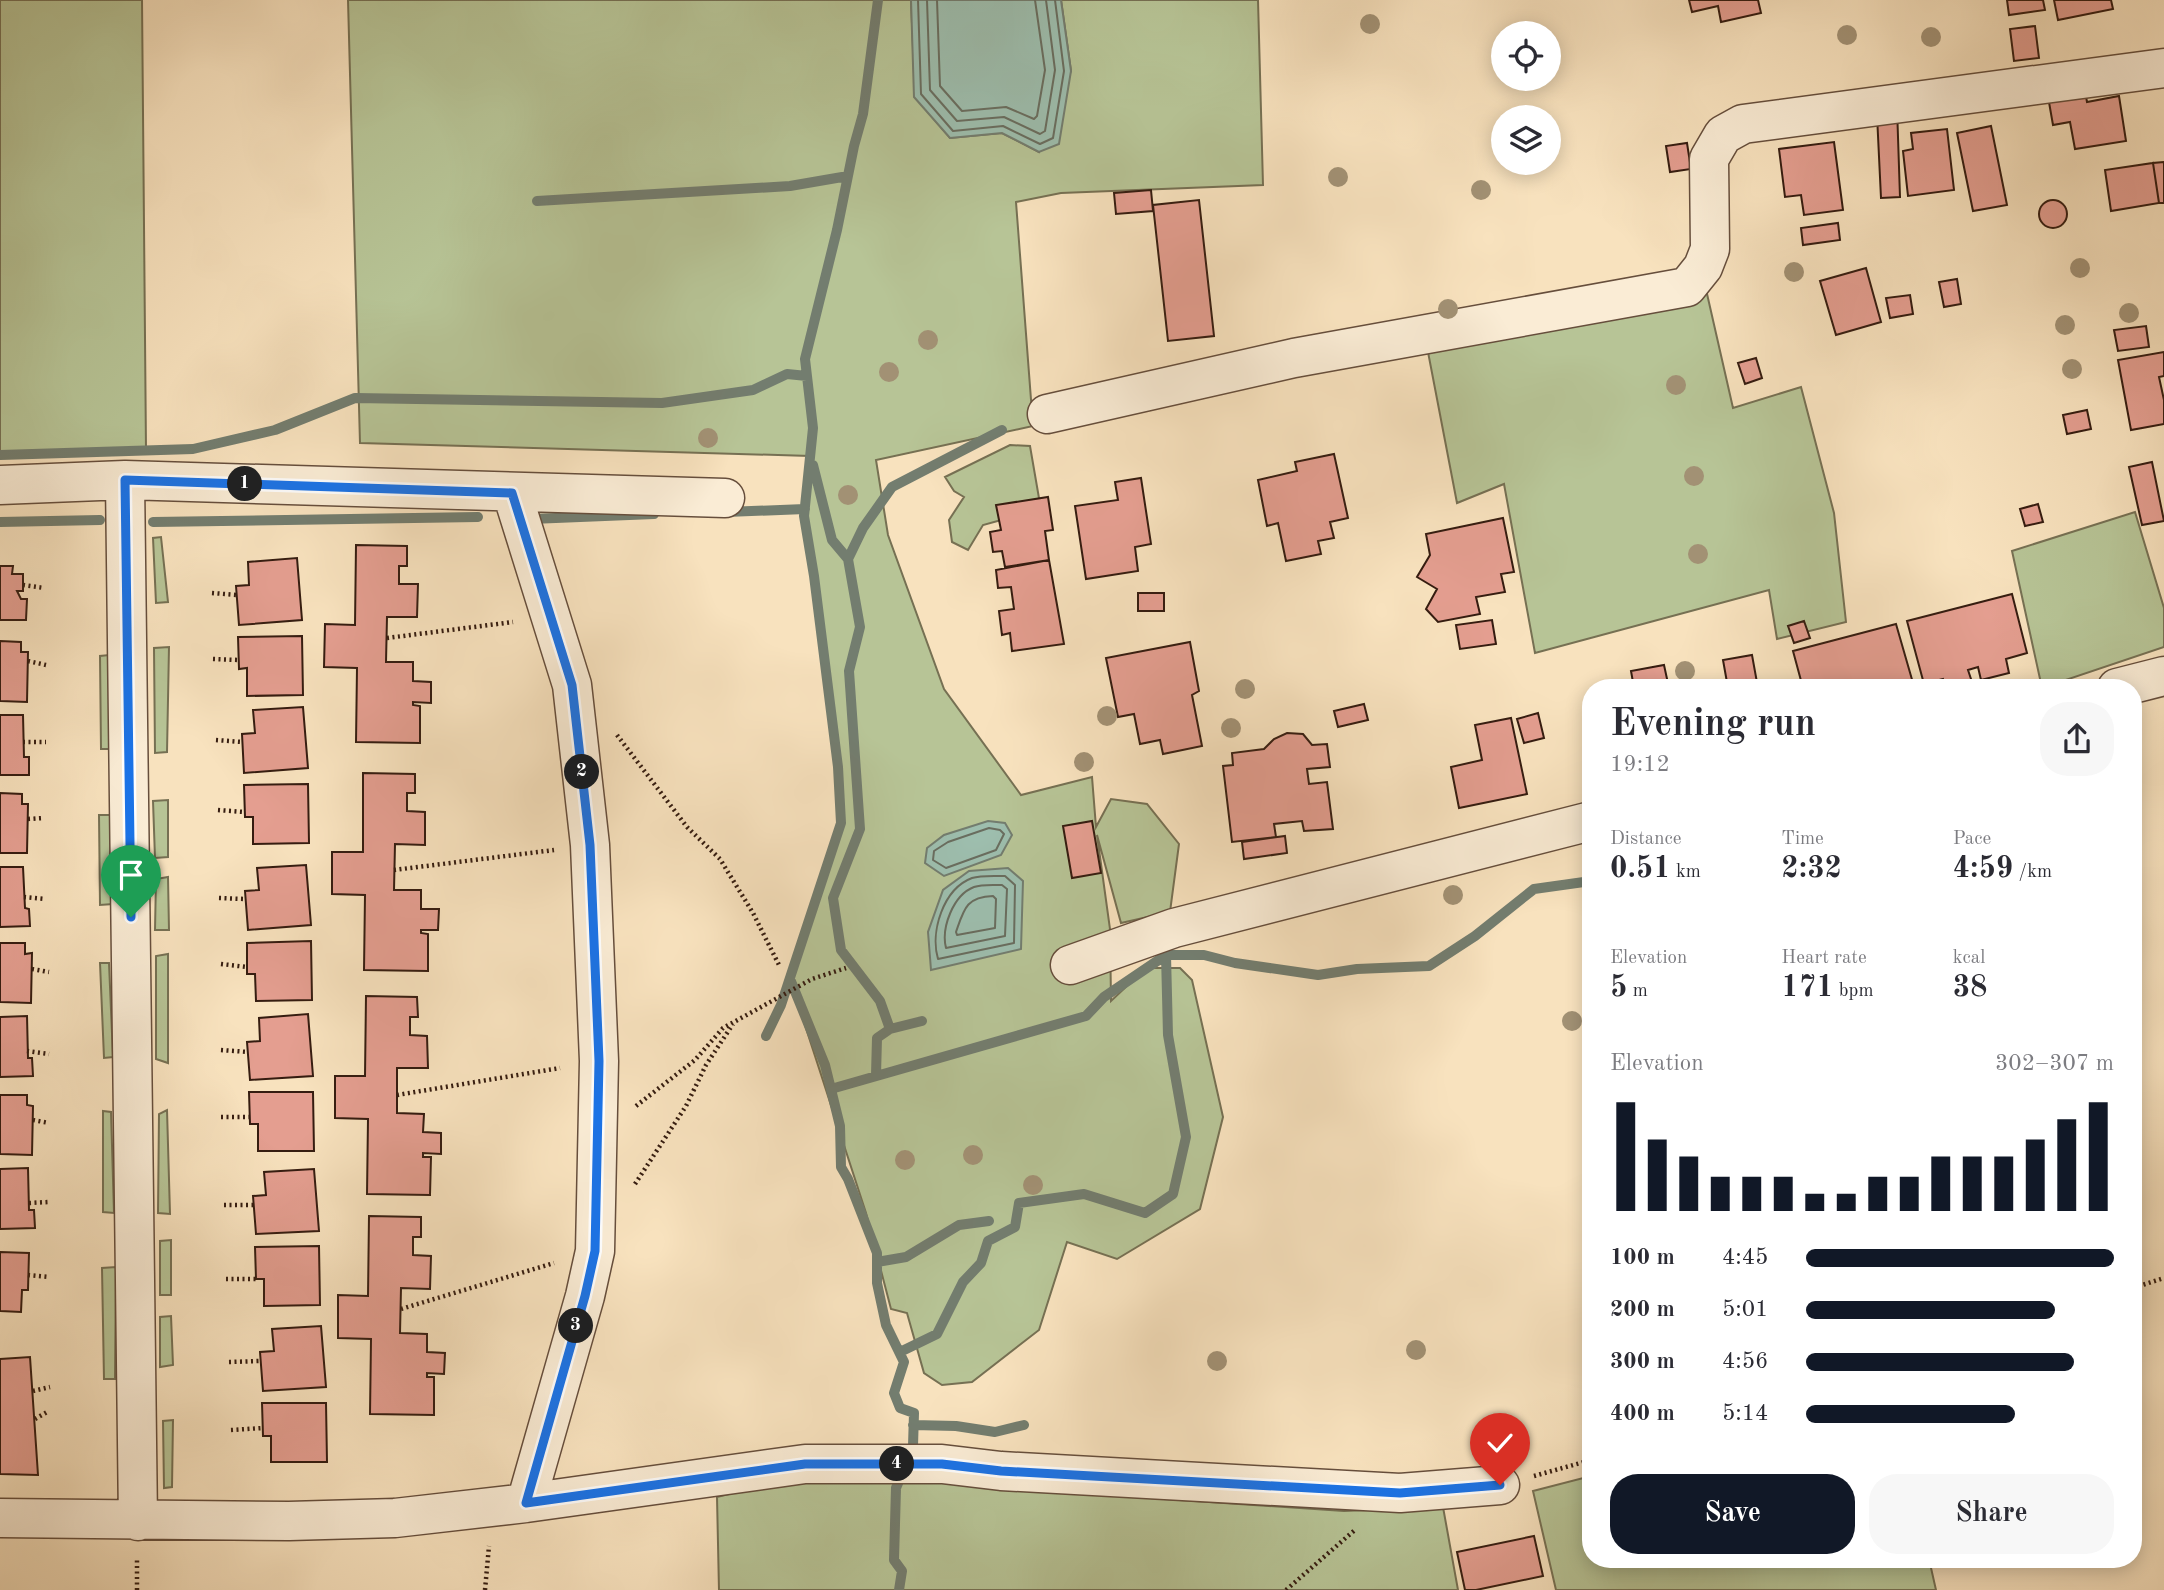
<!DOCTYPE html>
<meta charset="utf-8">
<style>
:root{--surface:#fff;--page:#f7f7f7;--text:#2b2b33;--muted:#7c7c81;--accent:#111827}
body{margin:0;font-family:"Old Standard TT",serif;background:var(--page);color:var(--text);height:100vh;display:flex;flex-direction:column;font-size:26px;white-space:nowrap}
*{box-sizing:border-box;margin:0}
p{font-size:23px;color:var(--muted)}
.icon{flex:none;width:38px;height:38px;fill:none;stroke:currentColor;stroke-width:2;stroke-linecap:round;stroke-linejoin:round}
.map{position:relative;flex:1;overflow:hidden}
.drawer{position:absolute;left:1582px;top:679px;width:560px;height:889px;display:flex;flex-direction:column;background:var(--surface);border-radius:28px;box-shadow:0 4px 18px #0003}
.drawer>*{flex:none}
.buttons{position:absolute;left:1491px;top:21px;display:grid;gap:14px}
.buttons a{display:grid;place-items:center;width:70px;height:70px;border-radius:50%;background:var(--surface);box-shadow:0 4px 18px #0003;font-size:35px}
.pin{position:absolute;display:grid;place-items:center;width:60px;height:60px;color:#fff;margin:-72px -30px;border-radius:50% 50% 50% 0;rotate:-45deg;box-shadow:0 0 7px #0007}
.pin .icon{rotate:45deg}
.km{position:absolute;width:35px;height:35px;margin:-18px;border-radius:50%;background:#222;color:#fff;font-size:19px;line-height:35px;text-align:center}
.round{display:grid;place-items:center;flex:none;width:74px;height:74px;border-radius:28px;background:var(--page)}
.headline{display:flex;align-items:center;justify-content:space-between;height:119px;padding:0 28px}
h1{font-size:38px;font-weight:700;line-height:52px}
.figures{display:grid;grid-template-columns:repeat(3,1fr);gap:10px;height:119px;padding:7px 28px}
.figures div{display:grid;align-content:center}
.figures b{font-size:30px;font-weight:700}
.figures small{font-size:19px;font-weight:400}
.figures p{font-size:19px}
.chart{height:196px;padding:14px 28px}
.chart p{display:flex;justify-content:space-between}
.chart svg{width:100%;height:126px;margin-top:7px;stroke:var(--accent);stroke-width:6}
.cta{display:flex;gap:14px;margin-top:auto;padding:14px 28px}
.cta a{flex:1;height:80px;border-radius:28px;background:var(--accent);color:#fff;font-size:28px;font-weight:700;line-height:80px;text-align:center}
.cta a+a{background:var(--page);color:var(--text)}
ul{padding:0 28px;list-style:none;font-size:23px}
li{display:grid;grid-template-columns:112px 84px 1fr;align-items:center;height:52px}
li i{height:18px;border-radius:9px;background:var(--accent)}
.map>svg:first-child{display:block}
</style>
<div class="map">
<svg width="2164" height="1590" viewBox="0 0 2164 1590">
<rect width="100%" height="100%" fill="#f8e2be"/>
<filter id="stains"><feTurbulence type="fractalNoise" baseFrequency=".00286" numOctaves="4"/><feColorMatrix values="0 0 0 0 .2 0 0 0 0 .09 0 0 0 0 .02 0 0 0 .5 -.17"/></filter>
<radialGradient id="worn" r=".72"><stop offset=".6" stop-color="#630" stop-opacity="0"/><stop offset="1" stop-color="#630" stop-opacity=".3"/></radialGradient>
<path fill="#b7c496" stroke="#767053" stroke-width="2" d="M0 0H142L146 450 0 455Z
M348 0H911L915 97 950 138 1002 133 1039 152 1071 71 1061 0H1258L1263 185 1061 193 1016 202 1033 426 876 460 888 535 944 689 1021 795 1092 777 1096 827 1111 799 1147 804 1179 844 1170 912 1121 923 1097 835 1110 929 1111 1001 1146 968H1180L1192 980 1223 1117 1200 1209 1117 1259 1067 1242 1039 1330 972 1382 942 1385 924 1373 907 1313 891 1309 866 1213 790 979 841 822 838 767 805 509 810 456 360 443Z
M1705 285 1733 408 1801 387 1834 513 1846 622 1777 639 1769 590 1535 653 1504 484 1457 503 1428 352Z
M1010 445 1030 446 1040 504 1012 517 983 525 968 550 952 542 949 520 964 497 954 491 945 477Z
M2135 512 2164 608V647L2042 688 2012 551Z
M161 537 168 602 156 603 153 538Z
M169 647 167 752 155 753 154 648Z
M109 655 110 749H101L100 656Z
M168 800V857L155 858 153 801Z
M99 815H111L113 904 100 905Z
M168 877 169 930H155L156 879Z
M168 954V1063L156 1059V956Z
M100 963H109L113 1057 104 1058Z
M167 1110 170 1214 158 1213 159 1114Z
M103 1111 111 1112 114 1213 103 1212Z
M171 1240V1295H160V1241Z
M116 1267 115 1379H104L102 1268Z
M171 1316 173 1365 160 1367V1317Z
M173 1420 172 1487 164 1488 163 1421Z
M926 1476 1060 1492 1344 1511 1443 1507 1458 1590H719L717 1497 793 1478Z
M1591 1476V1559H1929L1936 1590H1556L1533 1491Z"/>
<path fill="#9dbeae" stroke="#737d6f" stroke-width="2" d="M911 0H1061L1071 71 1059 144 1039 152 1002 133 950 138 914 97Z
M988 821 1005 823 1012 835 1001 855 944 876 925 863 927 848 944 835Z
M1008 868 1023 881 1021 949 931 970 928 932 943 890 969 871Z"/>
<g fill="none" stroke-linecap="round" stroke-linejoin="round">
<path stroke="#696d5f" stroke-width="2" d="M918 0 921 94 953 131 1003 126 1040 144 1053 138 1064 71 1055 0
M927 0 930 90 957 121 1004 117 1040 134 1045 131 1055 70 1046 0
M937 0 940 86 962 111 1006 107 1034 119 1037 116 1045 70 1035 0
M989 828 1000 830 1004 834 996 850 946 868 933 860 934 851 948 842Z
M1005 876 1015 885 1014 943 938 959C930 932 943 889 972 878 981 875 995 876 1005 876Z
M1002 885 1007 889 1005 936 946 948C941 928 953 895 974 887 982 884 994 885 1002 885Z
M993 896 996 899 995 928 957 935 956 932C964 909 966 897 993 896Z"/>
<path stroke="#737d6f" stroke-width="10" d="M537 201 790 186 848 176
M0 455 193 449 275 430 355 398 662 403 753 390 787 374 807 376
M813 465 832 540 848 559 860 627 849 671 860 829 833 898 841 950 880 1001 890 1029 877 1038 876 1075
M726 512 805 509
M531 519 654 514
M0 522 100 520
M153 522 478 517
M848 559 863 528 892 487 1002 430
M790 979 825 1065 840 1126 841 1167 848 1179 877 1253V1283L886 1325 904 1362 894 1393 900 1408 914 1413 913 1446 909 1456
M890 1029 922 1021
M766 1036 781 1005 841 823 838 767 814 576 804 516 813 428 805 359 837 230 854 146 863 114 878 0
M831 1089 1086 1016 1104 997 1166 955H1204L1235 963 1318 975 1357 969 1429 966 1475 936 1534 889 1591 881
M877 1262 906 1257 959 1225 989 1221
M900 1352 937 1334 963 1282 981 1263 988 1241 1015 1227 1019 1203 1084 1194 1145 1213 1173 1194 1186 1137 1168 1035 1166 955
M913 1425 956 1426 995 1432 1024 1425
M899 1590 902 1571 894 1560 896 1488 903 1471"/>
</g>
<path fill="#e49e90" stroke="#351c10" stroke-width="2" d="M1689 0H1758L1761 13 1721 22 1718 6 1692 12Z
M2007 0H2043L2045 10 2009 15Z
M2054 0H2111L2113 9 2058 20Z
M2035 26 2039 58 2014 61 2010 29Z
M2083 80 2087 102 2119 96 2126 141 2075 149 2070 122 2053 125 2046 85Z
M1897 107 1900 197 1881 198 1877 115Z
M1991 126 2007 205 1973 211 1957 133Z
M1947 129 1954 190 1908 196 1903 151 1913 149 1911 133Z
M1834 142 1843 210 1804 215 1801 195 1785 197 1779 149Z
M1687 143 1691 169 1670 172 1666 146Z
M2164 162V203H2159L2153 163Z
M2153 163 2159 203 2111 211 2105 170Z
M1151 190 1153 211 1116 214 1114 193Z
M1199 200 1214 336 1168 341 1153 205Z
M2039 214a14 14 0 1 1 28 0a14 14 0 1 1-28 0Z
M1838 223 1840 240 1803 245 1801 228Z
M1866 268 1881 322 1836 335 1820 281Z
M1957 279 1961 304 1944 307 1939 282Z
M1910 295 1913 314 1890 318 1886 298Z
M2146 326 2149 347 2118 351 2114 330Z
M2164 352V376L2159 377 2164 400V424L2131 430 2118 360Z
M1756 358 1762 378 1745 384 1738 363Z
M2087 410 2091 429 2067 434 2063 415Z
M1334 454 1348 518 1330 522 1334 538 1318 541 1321 554 1286 561 1278 523 1267 526 1258 480 1297 471 1295 462Z
M2152 462 2164 521 2142 525 2129 467Z
M1141 478 1151 544 1135 547 1138 571 1086 579 1075 506 1118 500 1115 482Z
M1048 497 1053 530 1045 531 1049 560 1005 567 1002 551 993 552 990 532 1001 530 996 505Z
M2038 504 2043 522 2025 526 2020 509Z
M1503 518 1514 572 1501 574 1505 592 1476 597 1480 614 1438 622 1426 609 1437 589 1417 577 1430 555 1426 534Z
M356 545 407 546V566H399V584H418L417 617H387L386 662H413V681L431 682V703L413 702V705L420 706V743L356 742 357 668 324 667 325 624 355 625Z
M297 558 302 620 239 625 236 586 249 585 248 562Z
M1049 560 1064 644 1012 651 1010 633 1002 635 999 611 1014 609 1011 587 998 588 996 570Z
M0 566H13L12 574H23V591H17L21 599H27L26 620H0Z
M1138 593H1164V611H1138Z
M2012 594 2027 653 2006 659 2009 673 1981 680 1978 667 1968 670 1972 682 1951 688H1946L1943 679 1924 684 1907 621Z
M1492 620 1496 644 1460 649 1456 625Z
M1804 621 1810 638 1794 643 1788 626Z
M1896 624 1913 683 1893 688H1803L1793 651Z
M302 636 303 695 247 696V668L239 669 238 637Z
M0 641 21 642V652H28L27 702 0 701Z
M1190 642 1199 691 1192 695 1202 746 1163 754 1160 740 1140 744 1134 714 1118 717 1106 658Z
M1752 655 1758 688H1728L1723 660Z
M1664 665 1669 688H1634L1631 671Z
M1364 704 1368 720 1338 727 1334 711Z
M303 707 308 768 244 773 242 734 255 733 253 710Z
M1538 713 1544 738 1524 743 1517 719Z
M0 715H23L24 757H29V775H0Z
M1511 718 1527 794 1459 808 1451 767 1482 760 1475 725Z
M1287 733 1303 734 1312 745 1327 744 1330 767 1307 769 1309 784 1327 782 1333 829 1304 831 1302 821 1274 824 1276 837 1232 842 1223 766 1233 765 1232 753 1264 749 1274 739Z
M363 773 415 774V793H407V811L425 812V845L395 844 394 890H421V909H439L438 930H421V933L428 934V971L364 970 365 895 332 894V852H363Z
M308 784 309 843 253 844V817H245L244 785Z
M0 793 22 794V804H28L27 853H0Z
M1092 821 1101 873 1072 878 1063 826Z
M1285 836 1287 853 1244 859 1242 842Z
M306 865 311 925 248 930 245 891 259 890 257 868Z
M0 867H23L25 908 29 909 30 926 0 927Z
M311 941 312 1000 256 1001 255 974H247V943Z
M0 943H25V954L32 953 31 1003 0 1002Z
M366 996 417 997 418 1017H410V1035L427 1036 428 1068H397V1113L424 1114 423 1132 441 1133V1154L423 1153V1157H431L430 1195 367 1194 368 1119 335 1118V1076H365Z
M308 1014 313 1076 250 1080 247 1042 260 1041 259 1018Z
M27 1016 28 1058H32L33 1076 0 1077V1017Z
M249 1092H313L314 1151H258V1124H250Z
M0 1095H27V1105L33 1106 32 1155 0 1154Z
M28 1168 29 1210H34L35 1228 0 1229V1169Z
M314 1169 319 1231 256 1234 253 1196 266 1195 264 1172Z
M369 1216 421 1217V1237H413V1255L431 1256 430 1289 401 1288 400 1333 427 1334V1352L445 1353 444 1374 427 1373V1377H434V1415L370 1414 371 1339 338 1338V1295L368 1296Z
M319 1246 320 1305 264 1306V1279H256L255 1247Z
M0 1252 29 1253 28 1290H22L21 1312 0 1311Z
M321 1326 326 1387 263 1391 260 1352 274 1351 272 1329Z
M30 1357 38 1475 0 1474V1359Z
M262 1403H326L327 1462H271V1436H263Z
M1534 1536 1543 1576 1476 1590H1465L1457 1552Z"/>
<g fill="none" stroke-linecap="round" stroke-linejoin="round">
<defs>
<path id="minor" d="M1047 414 1294 358 1687 287 1703 267 1710 249 1709 159 1723 135 1743 124 2164 68
M125 480 138 1521
M0 485 125 480 725 498
M512 493 572 685 590 845 599 1061 595 1251 585 1296 526 1503
M2117 688 2164 676
M1070 965 1174 928 1591 821
M0 1518 289 1521 395 1518 526 1503 805 1464H942L1001 1471 1400 1493 1500 1485"/>
</defs>
<use href="#minor" stroke="#664e3c" stroke-width="41"/>
<path stroke="#351c10" stroke-width="4.5" stroke-dasharray="2 3.5" stroke-linecap="butt" d="M23 585 44 588
M212 593 237 595
M387 638 513 622
M213 659 239 660
M28 661 46 665
M617 735 687 827 720 859 753 913 780 967
M216 740 242 742
M23 742H46
M218 810 244 812
M28 819 43 818
M394 870 554 850
M24 897 45 899
M219 898 245 899
M221 964 247 967
M32 969 49 972
M221 1050 248 1052
M27 1051 49 1054
M397 1095 560 1068
M636 1106 695 1060 723 1028 812 979 846 968
M221 1117H250
M33 1120 49 1123
M635 1184 686 1106 706 1065 733 1024
M29 1203 48 1202
M224 1205H253
M28 1275 49 1277
M226 1279H256
M2133 1288 2164 1278
M401 1309 554 1263
M229 1362 260 1361
M33 1391 50 1387
M35 1419 47 1412
M231 1430 263 1428
M1534 1476 1591 1460
M137 1590V1557
M485 1590 489 1546
M1286 1590 1356 1529"/>
<use href="#minor" stroke="#faecd5" stroke-width="38"/>
</g>
<g fill="#a29174">
<circle cx="1370" cy="24" r="10"/>
<circle cx="1847" cy="35" r="10"/>
<circle cx="1931" cy="37" r="10"/>
<circle cx="1338" cy="177" r="10"/>
<circle cx="1481" cy="190" r="10"/>
<circle cx="2080" cy="268" r="10"/>
<circle cx="1794" cy="272" r="10"/>
<circle cx="1448" cy="309" r="10"/>
<circle cx="2129" cy="313" r="10"/>
<circle cx="2065" cy="325" r="10"/>
<circle cx="928" cy="340" r="10"/>
<circle cx="2072" cy="369" r="10"/>
<circle cx="889" cy="372" r="10"/>
<circle cx="1676" cy="385" r="10"/>
<circle cx="708" cy="438" r="10"/>
<circle cx="1694" cy="476" r="10"/>
<circle cx="848" cy="495" r="10"/>
<circle cx="1698" cy="554" r="10"/>
<circle cx="1685" cy="671" r="10"/>
<circle cx="1245" cy="689" r="10"/>
<circle cx="1107" cy="716" r="10"/>
<circle cx="1231" cy="728" r="10"/>
<circle cx="1084" cy="762" r="10"/>
<circle cx="1453" cy="895" r="10"/>
<circle cx="1572" cy="1021" r="10"/>
<circle cx="973" cy="1155" r="10"/>
<circle cx="905" cy="1160" r="10"/>
<circle cx="1033" cy="1185" r="10"/>
<circle cx="1416" cy="1350" r="10"/>
<circle cx="1217" cy="1361" r="10"/>
</g>
<g fill="none" stroke-linecap="round" stroke-linejoin="round">
<defs>
<path id="route" d="M131 917 125 480 512 493 572 685 590 845 599 1061 595 1251 585 1296 526 1503 805 1464H942L1001 1471 1400 1493 1500 1485"/>
</defs>
<use href="#route" stroke="#fff" stroke-width="14"/>
<use href="#route" stroke="#1a73e8" stroke-width="9"/>
</g>
<rect width="100%" height="100%" filter="url(#stains)"/>
<rect width="100%" height="100%" fill="url(#worn)"/>
</svg>
<div class="buttons">
<a><svg class="icon" aria-label="locate" viewBox="0 0 24 24"><circle cx="12" cy="12" r="6"/><path d="M12 2v4M12 18v4M2 12h4M18 12h4"/></svg></a>
<a><svg class="icon" aria-label="layers" viewBox="0 0 24 24"><path d="M12 4l9 5-9 5-9-5zM3 14l9 5 9-5"/></svg></a>
</div>
<div class="pin" style="left:131px;top:917px;background:#1e9e55"><svg class="icon" aria-label="arrive" viewBox="0 0 24 24"><path d="M6 21V4h12l-3 4 3 4H6"/></svg></div>
<div class="pin" style="left:1500px;top:1485px;background:#d93025"><svg class="icon" aria-label="check" viewBox="0 0 24 24"><path d="M5 12l5 5 9-10"/></svg></div>
<b class="km" style="left:245px;top:484px">1</b>
<b class="km" style="left:582px;top:772px">2</b>
<b class="km" style="left:576px;top:1326px">3</b>
<b class="km" style="left:897px;top:1464px">4</b>
<section class="drawer">
<div class="headline"><div><h1>Evening run</h1><p>19:12</p></div><a class="round"><svg class="icon" aria-label="share" viewBox="0 0 24 24"><path d="M12 15V3M7 8l5-5 5 5M5 13v7h14v-7"/></svg></a></div>
<div class="figures">
<div><p>Distance</p><b>0.51<small> km</small></b></div>
<div><p>Time</p><b>2:32</b></div>
<div><p>Pace</p><b>4:59<small> /km</small></b></div>
</div>
<div class="figures">
<div><p>Elevation</p><b>5<small> m</small></b></div>
<div><p>Heart rate</p><b>171<small> bpm</small></b></div>
<div><p>kcal</p><b>38</b></div>
</div>
<div class="chart"><p><span>Elevation</span>302–307 m</p>
<svg viewBox="0 0 160 44" preserveAspectRatio="none"><path d="M5 44V6M15 44V19M25 44V25M35 44V32M45 44V32M55 44V32M65 44V38M75 44V38M85 44V32M95 44V32M105 44V25M115 44V25M125 44V25M135 44V19M145 44V12M155 44V6"/></svg>
</div>
<ul>
<li><b>100 m</b>4:45<i style="width:100%"></i></li>
<li><b>200 m</b>5:01<i style="width:81%"></i></li>
<li><b>300 m</b>4:56<i style="width:87%"></i></li>
<li><b>400 m</b>5:14<i style="width:68%"></i></li>
</ul>
<div class="cta"><a>Save</a><a>Share</a></div>
</section>
</div>
